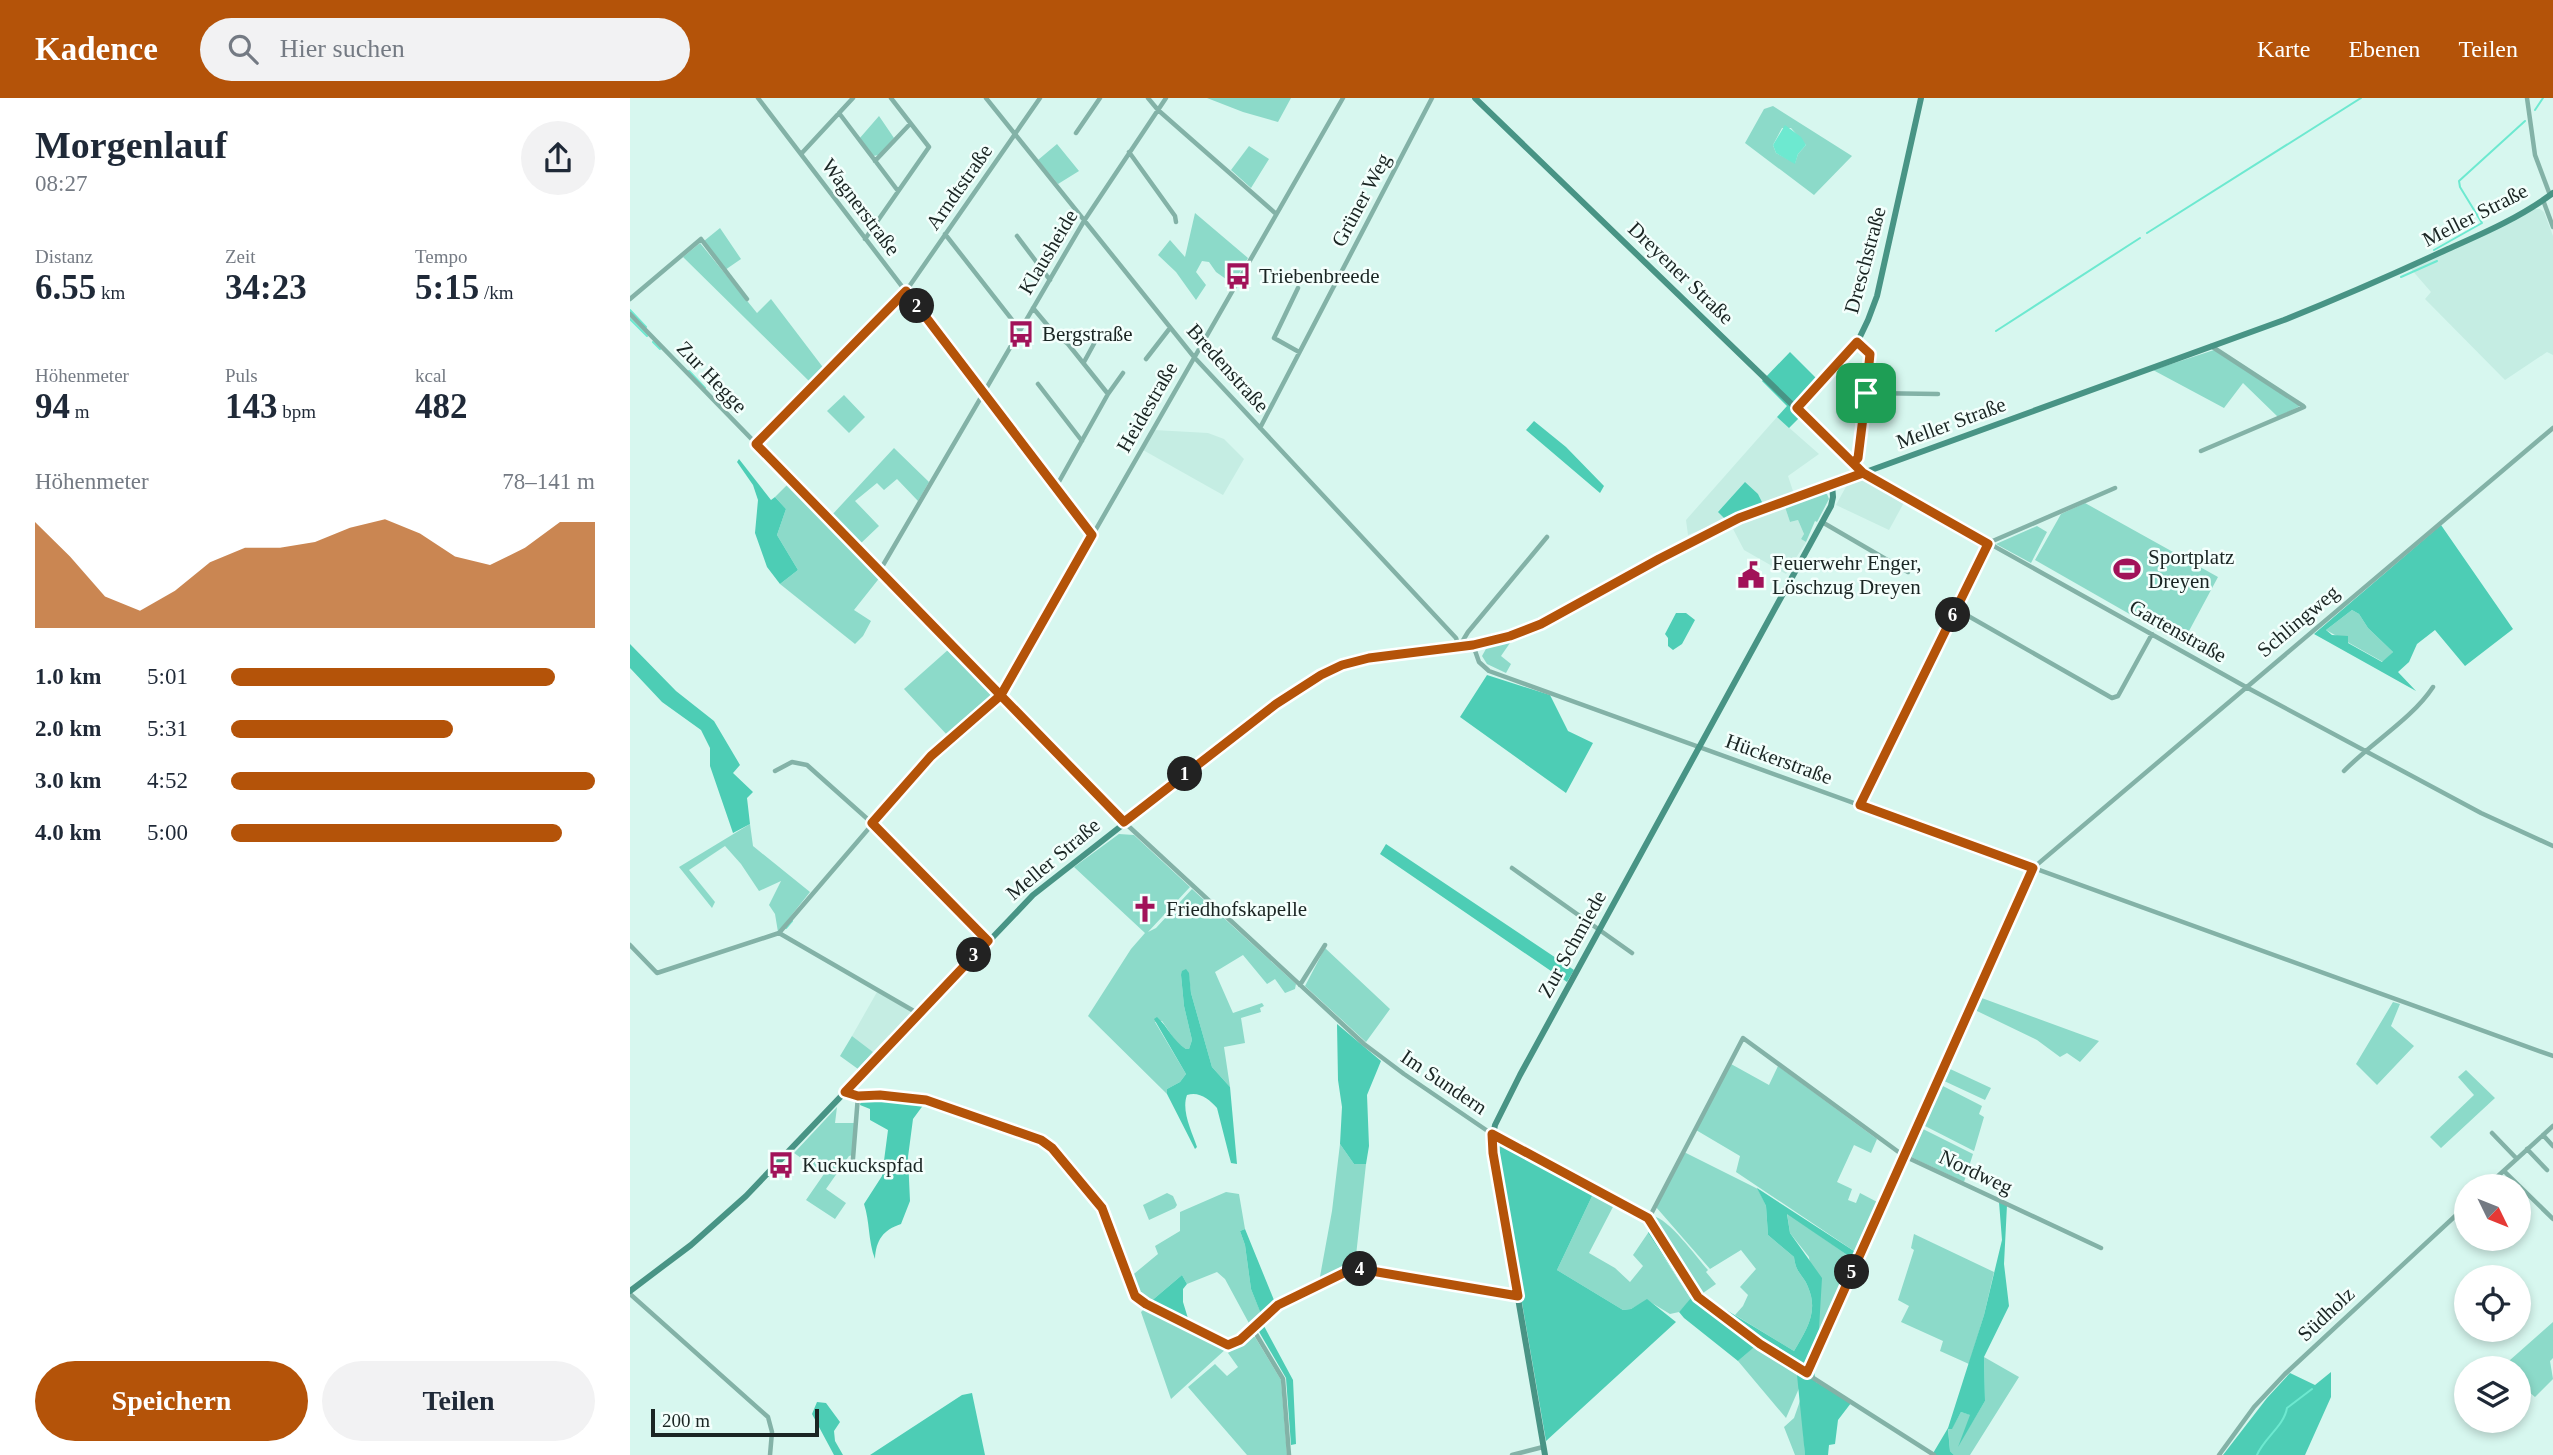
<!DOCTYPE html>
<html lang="de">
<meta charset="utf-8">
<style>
:root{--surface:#fff;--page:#f2f2f3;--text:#1f2937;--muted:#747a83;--accent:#b45309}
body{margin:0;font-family:"Times New Roman",serif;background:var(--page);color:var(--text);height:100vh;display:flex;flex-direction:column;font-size:26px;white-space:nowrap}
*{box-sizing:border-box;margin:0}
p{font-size:23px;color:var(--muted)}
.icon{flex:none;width:38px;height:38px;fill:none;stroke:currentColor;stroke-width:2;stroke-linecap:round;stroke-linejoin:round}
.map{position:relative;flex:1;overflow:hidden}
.panel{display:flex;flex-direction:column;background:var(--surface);width:630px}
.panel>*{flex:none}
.needle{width:46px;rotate:133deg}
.buttons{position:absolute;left:1824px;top:1076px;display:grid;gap:14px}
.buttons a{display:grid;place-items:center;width:77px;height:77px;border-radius:50%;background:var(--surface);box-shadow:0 4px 10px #0003;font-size:35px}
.scale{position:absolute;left:21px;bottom:18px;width:168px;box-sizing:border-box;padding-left:7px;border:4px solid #1a2523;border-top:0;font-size:19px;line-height:24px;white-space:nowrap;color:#1a2523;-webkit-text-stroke:5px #f3fffc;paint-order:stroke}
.pin{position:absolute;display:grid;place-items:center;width:60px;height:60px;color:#fff;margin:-30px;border-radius:14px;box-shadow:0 4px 10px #0006}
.km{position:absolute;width:35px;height:35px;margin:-18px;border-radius:50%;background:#222;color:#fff;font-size:19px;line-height:35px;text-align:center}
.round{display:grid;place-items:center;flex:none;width:74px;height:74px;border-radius:37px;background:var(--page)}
.headline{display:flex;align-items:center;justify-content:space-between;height:119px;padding:0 35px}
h1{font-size:38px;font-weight:700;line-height:52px}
.metrics{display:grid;grid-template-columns:repeat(3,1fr);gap:10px;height:119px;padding:7px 35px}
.metrics div{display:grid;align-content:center}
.metrics b{font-size:35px;font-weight:700}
.metrics small{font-size:19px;font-weight:400}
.metrics p{font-size:19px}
.chart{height:196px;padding:14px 35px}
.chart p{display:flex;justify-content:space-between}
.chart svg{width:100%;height:126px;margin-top:7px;fill:var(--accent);opacity:.7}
.button{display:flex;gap:14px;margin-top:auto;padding:14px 35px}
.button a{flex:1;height:80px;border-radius:42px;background:var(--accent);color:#fff;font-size:28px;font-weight:700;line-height:80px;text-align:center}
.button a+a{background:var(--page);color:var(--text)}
ul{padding:0 35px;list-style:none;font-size:23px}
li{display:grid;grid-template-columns:112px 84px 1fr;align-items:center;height:52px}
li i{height:18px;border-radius:9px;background:var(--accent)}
header{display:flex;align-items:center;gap:42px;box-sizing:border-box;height:98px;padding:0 35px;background:var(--accent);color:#fff}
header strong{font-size:33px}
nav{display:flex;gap:38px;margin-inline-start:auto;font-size:24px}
.search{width:490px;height:63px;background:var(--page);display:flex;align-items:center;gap:18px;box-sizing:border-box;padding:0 24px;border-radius:38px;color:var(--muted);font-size:26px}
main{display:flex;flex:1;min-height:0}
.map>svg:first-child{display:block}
</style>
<header>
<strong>Kadence</strong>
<div class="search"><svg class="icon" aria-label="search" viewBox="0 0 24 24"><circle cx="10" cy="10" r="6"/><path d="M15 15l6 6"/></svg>Hier suchen</div>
<nav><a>Karte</a><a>Ebenen</a><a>Teilen</a></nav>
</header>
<main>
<section class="panel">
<div class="headline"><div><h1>Morgenlauf</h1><p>08:27</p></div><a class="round"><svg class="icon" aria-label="share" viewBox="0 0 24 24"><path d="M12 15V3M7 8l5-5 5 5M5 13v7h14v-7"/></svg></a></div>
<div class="metrics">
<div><p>Distanz</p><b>6.55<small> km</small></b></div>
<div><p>Zeit</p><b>34:23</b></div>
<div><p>Tempo</p><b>5:15<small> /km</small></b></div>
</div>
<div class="metrics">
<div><p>Höhenmeter</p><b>94<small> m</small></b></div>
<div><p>Puls</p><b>143<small> bpm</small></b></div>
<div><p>kcal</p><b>482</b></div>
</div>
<div class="chart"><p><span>Höhenmeter</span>78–141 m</p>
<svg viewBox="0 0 160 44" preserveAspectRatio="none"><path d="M0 44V7L10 19L20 33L30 38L40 31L50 21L60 16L70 16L80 14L90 9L100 6L110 11L120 19L130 22L140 16L150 7L160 7V44z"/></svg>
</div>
<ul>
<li><b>1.0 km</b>5:01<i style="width:89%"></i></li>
<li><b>2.0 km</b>5:31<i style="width:61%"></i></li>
<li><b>3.0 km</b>4:52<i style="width:100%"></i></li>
<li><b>4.0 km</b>5:00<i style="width:91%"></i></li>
</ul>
<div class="button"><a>Speichern</a><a>Teilen</a></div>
</section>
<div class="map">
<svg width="1923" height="1357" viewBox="0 0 1923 1357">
<rect width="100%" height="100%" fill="#d7f7ef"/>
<path fill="#c5ede3" d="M1904 111H1910L1914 114 1923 138V257L1917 254 1875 282 1795 201 1801 194 1781 171Z
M1147 319 1189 356 1158 378 1164 396 1133 406 1128 396 1088 413 1096 422 1058 437 1056 422Z
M524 332 578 335 594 341 614 361 593 397 513 352Z
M1239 376 1277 399 1259 432 1206 407 1219 383Z
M1155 409 1160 424 1168 422 1174 436 1171 441 1176 444 1156 476 1114 452 1102 429Z
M247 894 284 915 262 939 259 937 243 954 222 938Z"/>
<path fill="#8cdac9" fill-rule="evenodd" d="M577 0H661L648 24 613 14Z
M1143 8 1222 58 1184 97 1115 45 1134 11ZM1152 30H1161L1176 47 1168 56 1165 65 1146 55 1143 47Z
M249 18 264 40 249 57 243 58 229 41Z
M427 46 449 73 428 86 408 62Z
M619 48 639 61 621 90 601 72Z
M565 115 618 160 603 186 586 174 579 164 572 163 566 174 576 187 566 202 546 174 528 157 540 142 555 159Z
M90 130 111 161 95 172 74 143Z
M70 145 127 215 141 201 195 272 181 285 53 159Z
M1584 252 1670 308 1648 319 1613 285 1594 310 1523 272Z
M214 297 235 319 219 335 197 313Z
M264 350 299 384 288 403 267 381 254 392 247 385 225 403 249 428 229 447 201 418Z
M160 384 251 478 224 512 241 523 233 538 225 546 150 486 168 472 147 437 156 411 145 399Z
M1191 394 1197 396 1199 401 1187 424 1185 423 1176 444 1171 441 1174 436 1168 422 1160 424 1155 409Z
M1455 405 1588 479 1552 546 1405 462 1431 416Z
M1407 428 1417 434 1401 465 1366 446Z
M1722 512 1729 516 1738 530 1763 554 1753 564 1696 532Z
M882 542 871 558 881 566 876 575 857 566 852 558 857 549Z
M319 551 366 597 319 639 274 591Z
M120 726 123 748 180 794 148 834 145 816 139 807 151 783 129 793 111 766 95 748 59 772 85 804 82 810 49 769Z
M489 736 504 737 560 789 518 834 526 830 562 791 666 886 665 891 655 895 645 881 637 886 613 857 585 874 603 915 632 905 634 908 630 910 631 914 611 920 615 945 594 949 600 989 582 969 561 895 559 879 551 877 554 908 562 942 559 951H556L547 945 532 923 525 924 556 976 550 984 537 991V996L458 918 501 851 515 835 444 769Z
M695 850 760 911 736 944 675 888Z
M1349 899 1469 943 1450 964 1437 955 1430 959 1407 942 1347 913 1345 910Z
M1763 904 1770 906 1761 928 1784 948 1747 987 1726 966Z
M222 938 243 954 228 971 210 958Z
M1101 966 1139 987 1148 968 1247 1041 1241 1055 1224 1047 1207 1084 1222 1091 1218 1102 1226 1105 1230 1095 1251 1106 1227 1155 1106 1074 1110 1058 1066 1032Z
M1318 970 1361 990 1355 1002 1312 982Z
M1836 972 1865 1000 1811 1050 1800 1039 1844 997 1828 979Z
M1309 986 1352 1008 1349 1016 1354 1019 1344 1053 1295 1028 1293 1024Z
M207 1009 205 1025H225L223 1057 219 1058 196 1091 216 1105 205 1121 176 1102 194 1076 164 1055Z
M1293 1031 1343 1056 1334 1084 1281 1059 1279 1055 1289 1033Z
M710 1046 724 1066H736L725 1167 689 1184 702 1113Z
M1054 1054 1128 1091 1136 1108 1138 1137 1164 1159C1166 1176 1173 1176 1178 1189 1189 1214 1176 1232 1164 1253L1105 1217 1113 1208 1118 1197 1110 1189 1126 1171 1111 1152 1080 1171 1026 1109Z
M596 1094 609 1096 615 1131 610 1133 615 1147 621 1191 632 1218 621 1229 595 1181 587 1174 557 1186 552 1177 519 1205 504 1193 499 1180 528 1156 525 1148 550 1133V1114Z
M964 1094 985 1105 959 1155 985 1170 1000 1184 1013 1168 1003 1157 1018 1135 1061 1201 1049 1214 1040 1216 1017 1202 1001 1211 993 1212 927 1172Z
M537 1095 543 1098 547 1107 545 1110 519 1122 513 1107Z
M1157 1115 1223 1161 1188 1234 1179 1159 1160 1135Z
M1022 1118C1039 1120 1066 1159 1078 1172L1076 1174 1086 1186 1073 1195 1024 1126Z
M1284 1136 1364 1174 1354 1217 1339 1266 1310 1253 1313 1243 1271 1224 1279 1208 1268 1202 1284 1152 1281 1150Z
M516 1209 597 1250 541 1301 511 1214Z
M1923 1224V1260L1920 1263 1923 1281 1905 1299 1888 1285V1270H1871Z
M619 1239H625L651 1282 657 1357H617L558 1289 585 1266 597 1278 608 1269 598 1255Z
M1127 1246 1168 1274 1170 1288 1156 1320 1108 1263Z
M1354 1259 1389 1279 1340 1357H1324L1320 1353 1318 1330H1322L1331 1314 1341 1317 1332 1341 1355 1303Z
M1171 1300 1175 1357H1165L1154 1329 1164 1320Z"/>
<path fill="#4dcdb5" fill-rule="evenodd" d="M1160 254 1188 282 1160 309 1170 319 1159 330 1147 319 1157 308 1132 283Z
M904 323 936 349 974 388 970 395 896 332Z
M109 361 141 402 145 399 156 411 147 437 168 472 150 486 137 469 125 435 128 402 123 387 107 364Z
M1115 384 1128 396 1133 406 1096 422 1088 414Z
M1811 427 1883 531 1835 568 1805 532 1787 546 1779 564 1768 574 1786 593 1684 536ZM1722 512 1729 516 1738 530 1763 554 1752 564 1718 545V538L1702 537 1696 532Z
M1046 515H1056L1065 522 1052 546 1043 552 1038 548V540L1035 536Z
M0 546 46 593 84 623 110 667 103 675 123 694 117 700 120 726 103 735 80 668V650L71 632 32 604 0 570Z
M857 577 920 597 938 633 963 645 936 695 830 619Z
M756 746 944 872 937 884 750 756Z
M556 871 559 875 561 895 582 969 600 989 607 1066 601 1065 587 1010C579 1001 569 993 557 997 551 1013 562 1034 567 1049L565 1051 537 996V991L550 984 556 976 524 921 527 919C538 929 543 943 556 951H559L562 942 554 908 551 877 552 873Z
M707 926 751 963 737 997 739 1048 736 1066H724L710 1046 712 1009 708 982Z
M280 995 294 999V1006L283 1021 278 1059 280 1103 271 1126C253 1132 246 1142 245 1161 238 1143 240 1124 234 1106L252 1078 258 1032 240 1022V1011L230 1007 231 1002Z
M873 1044 964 1094 927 1172 993 1212 1001 1211 1017 1201 1046 1224 916 1343 865 1049Z
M1127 1090 1227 1155 1223 1161 1157 1116 1160 1135 1192 1180 1189 1231 1214 1180 1222 1183 1184 1274 1186 1284 1221 1305 1208 1322 1205 1346 1199 1347 1198 1357H1175L1166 1267 1130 1244 1108 1263 1054 1220 1049 1214 1061 1200 1018 1135 1024 1126 1073 1195 1083 1204 1164 1253C1176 1232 1189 1214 1178 1189 1173 1176 1166 1176 1164 1159L1138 1137 1136 1108Z
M1369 1104 1377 1107 1374 1166 1379 1208 1354 1259 1355 1303 1328 1349 1340 1317 1331 1314 1322 1331H1318L1320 1353 1324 1357H1302L1318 1330 1354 1217 1372 1142Z
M615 1131 648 1212 634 1228 663 1282 666 1346 661 1347 656 1280 628 1232 633 1221 621 1191 615 1147 610 1133Z
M552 1177 557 1186 553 1191V1204L560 1227 519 1205Z
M1701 1274V1299L1675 1357H1593L1637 1300 1660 1275 1685 1287Z
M342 1295 355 1357H240L332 1297Z
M187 1304 196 1305 210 1324 204 1333 205 1343 213 1357H204L182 1316Z"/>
<path fill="#6de9d0" d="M1155 27 1171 39 1176 47 1168 56 1165 66 1146 55 1143 47Z"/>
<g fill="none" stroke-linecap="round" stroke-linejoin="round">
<path stroke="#6de9d0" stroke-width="2" d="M1905 12 1913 0
M1517 135 1731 0
M1804 152 1852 125 1830 89 1829 83 1895 23
M1771 179 1807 163
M0 212 16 229
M0 221 17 238
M1366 233 1510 140
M23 244 30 251
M59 273 75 290
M133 349 205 424
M209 428 247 466
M258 477 290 511
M300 521 319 540
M322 551 362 593 364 599
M322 643 368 603 376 608
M156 830 162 823
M1627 1357C1634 1340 1654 1328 1657 1310L1682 1291"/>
<path stroke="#83b2a7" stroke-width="4.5" d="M128 0 462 437
M356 0 564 259 826 540 829 549
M518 0 528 12 645 115
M1897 0 1905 57 1920 97
M209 15 268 93
M446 35 470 0
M499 54 545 118 546 124
M171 56 223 0
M245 63 280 26
M1913 102 1923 129
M315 136 390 232
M387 138 420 182
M235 141 299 49 261 0
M668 190 644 240 669 254
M0 201 71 141 117 201
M403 210 424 235 438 246 478 296
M0 216 494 724 734 946 774 976 862 1036 1019 1120 1068 1199 1130 1246 1304 1357
M1581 248 1673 308
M516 261 540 230
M454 264 466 242
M408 286 452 343
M1236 295 1308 296
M630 330 802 0
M126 346 276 193 410 0
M1571 353 1674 309
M1223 365 1228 360 1240 256 1227 245
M1233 375 1616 589 1851 715 1923 748
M426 389 478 296 493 275
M1192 424 1278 474
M1358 445 1485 390
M249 474 454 123 536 0
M1326 511 1482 600 1488 598 1522 536
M843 547 849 564 859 573 1923 958
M829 549 838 534 917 439
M145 673 162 664 177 667 242 725 357 843
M1714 673C1741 645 1782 621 1803 589
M1230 707 1358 445
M882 770 1002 855
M149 835 289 916
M0 847 27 875 149 835 301 658 371 597 713 0
M670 887 695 847
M215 994C230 1002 266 996 286 1000 325 1008 374 1027 411 1042L422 1050 472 1110 505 1198 516 1206 592 1245 605 1246 647 1207 724 1170 888 1198
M1862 1035 1887 1061
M1913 1037 1923 1048
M1897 1051 1917 1072
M222 1073 228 998
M1874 1073 1923 1121
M1857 1088 1923 1028
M1019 1120 1113 940 1274 1058 1471 1150
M0 1196 138 1319 142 1334 140 1357
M623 1231 653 1281 659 1357
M1177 1275 1403 770 1923 330
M882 1357 913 1349
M1589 1357 1624 1309 1655 1276 1836 1108"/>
<path stroke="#489485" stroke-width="6" d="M845 0 1233 375
M1167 310 1227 245 1238 222 1247 198 1291 0
M0 1193 61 1147 116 1098 403 797 665 592 712 567 739 560 843 547 880 538 911 526 1029 461 1109 420 1654 222C1709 200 1764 176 1818 151 1854 135 1891 119 1923 95
M915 1357 863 1055 862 1043 865 1027 890 977 1201 408 1203 399 1202 386"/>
</g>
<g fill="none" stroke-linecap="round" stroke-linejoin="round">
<defs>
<path id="route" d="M1236 295 1228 360 1223 365 1233 375 1109 420 1029 461 911 526 880 538 843 547 739 560 712 567 691 577 646 606 494 724 126 346 276 193 462 437 371 597 301 658 242 725 358 843 215 994 228 998 250 997 296 1002 411 1042 422 1050 472 1110 505 1198 516 1206 598 1247 610 1242 648 1207 724 1170 888 1198 863 1055 862 1036 1018 1120 1068 1199 1130 1246 1177 1275 1403 770 1230 707 1358 446 1233 375 1167 310 1227 244 1240 256 1236 295"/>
</defs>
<use href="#route" stroke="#fff" stroke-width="14"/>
<use href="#route" stroke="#b45309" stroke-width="9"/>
</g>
<defs>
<symbol id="bus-bare" viewBox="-9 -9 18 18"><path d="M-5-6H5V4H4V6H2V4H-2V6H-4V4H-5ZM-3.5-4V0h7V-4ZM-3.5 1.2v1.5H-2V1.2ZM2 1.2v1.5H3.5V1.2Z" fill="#a11259" stroke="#f3fffc" stroke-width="2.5" paint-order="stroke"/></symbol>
<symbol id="stadium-bare" viewBox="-9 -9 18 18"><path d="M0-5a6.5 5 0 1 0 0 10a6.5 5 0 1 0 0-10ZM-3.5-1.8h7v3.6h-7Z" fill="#a11259" stroke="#f3fffc" stroke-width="2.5" paint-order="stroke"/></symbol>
<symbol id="civic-bare" viewBox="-9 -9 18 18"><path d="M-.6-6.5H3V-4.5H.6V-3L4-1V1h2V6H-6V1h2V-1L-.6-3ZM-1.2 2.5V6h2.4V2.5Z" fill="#a11259" stroke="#f3fffc" stroke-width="2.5" paint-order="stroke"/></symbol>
<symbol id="church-bare" viewBox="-9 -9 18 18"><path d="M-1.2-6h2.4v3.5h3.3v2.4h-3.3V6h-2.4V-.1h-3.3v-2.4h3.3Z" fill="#a11259" stroke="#f3fffc" stroke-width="2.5" paint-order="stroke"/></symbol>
</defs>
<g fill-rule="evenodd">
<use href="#bus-bare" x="589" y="159" width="38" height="38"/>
<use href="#bus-bare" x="372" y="217" width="38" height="38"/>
<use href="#stadium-bare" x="1478" y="452" width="38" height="38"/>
<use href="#civic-bare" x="1102" y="458" width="38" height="38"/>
<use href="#church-bare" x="496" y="792" width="38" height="38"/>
<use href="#bus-bare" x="132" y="1048" width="38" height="38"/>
</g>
<g text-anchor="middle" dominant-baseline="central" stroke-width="5" stroke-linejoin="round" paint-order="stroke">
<g font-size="21" fill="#1a2523" stroke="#f3fffc">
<text transform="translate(329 89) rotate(-55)">Arndtstraße</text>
<text transform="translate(731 102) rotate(-62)">Grüner Weg</text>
<text transform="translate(231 109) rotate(53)">Wagnerstraße</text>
<text transform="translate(1845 117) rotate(-27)">Meller Straße</text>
<text transform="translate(418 154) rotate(-59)">Klausheide</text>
<text transform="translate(1235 162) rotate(-75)">Dreschstraße</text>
<text transform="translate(1051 175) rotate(44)">Dreyener Straße</text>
<text transform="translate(598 270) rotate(48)">Bredenstraße</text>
<text transform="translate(82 279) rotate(46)">Zur Hegge</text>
<text transform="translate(517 309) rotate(-60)">Heidestraße</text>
<text transform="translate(1321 325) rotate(-20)">Meller Straße</text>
<text transform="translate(1668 523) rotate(-40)">Schlingweg</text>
<text transform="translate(1548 533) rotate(29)">Gartenstraße</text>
<text transform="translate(1149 661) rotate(20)">Hückerstraße</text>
<text transform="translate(423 761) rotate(-40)">Meller Straße</text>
<text transform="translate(942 846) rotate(-61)">Zur Schmiede</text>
<text transform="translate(814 984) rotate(34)">Im Sundern</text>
<text transform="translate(1346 1074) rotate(25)">Nordweg</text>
<text transform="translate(1696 1216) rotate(-43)">Südholz</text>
</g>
<g font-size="21" fill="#1a2523" stroke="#f3fffc" text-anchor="start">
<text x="629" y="178">Triebenbreede</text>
<text x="412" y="236">Bergstraße</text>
<text x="1518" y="459">Sportplatz<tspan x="1518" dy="24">Dreyen</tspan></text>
<text x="1142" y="465">Feuerwehr Enger,<tspan x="1142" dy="24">Löschzug Dreyen</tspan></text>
<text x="536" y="811">Friedhofskapelle</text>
<text x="172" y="1067">Kuckuckspfad</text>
</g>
</g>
</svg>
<div class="buttons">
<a><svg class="needle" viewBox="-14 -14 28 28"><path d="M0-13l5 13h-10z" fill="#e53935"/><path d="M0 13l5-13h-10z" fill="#747a83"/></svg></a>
<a><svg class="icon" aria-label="locate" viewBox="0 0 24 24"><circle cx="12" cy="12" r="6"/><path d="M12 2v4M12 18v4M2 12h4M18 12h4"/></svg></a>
<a><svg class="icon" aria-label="layers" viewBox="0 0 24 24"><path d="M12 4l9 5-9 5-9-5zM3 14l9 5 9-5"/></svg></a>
</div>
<div class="scale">200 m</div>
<div class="pin" style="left:1236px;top:295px;background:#1e9e55"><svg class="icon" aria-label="arrive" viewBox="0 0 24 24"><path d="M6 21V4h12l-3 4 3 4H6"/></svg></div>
<b class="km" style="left:555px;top:676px">1</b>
<b class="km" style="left:287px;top:208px">2</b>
<b class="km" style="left:344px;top:857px">3</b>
<b class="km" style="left:730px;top:1171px">4</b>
<b class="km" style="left:1222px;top:1174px">5</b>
<b class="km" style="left:1323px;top:517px">6</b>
</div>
</main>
